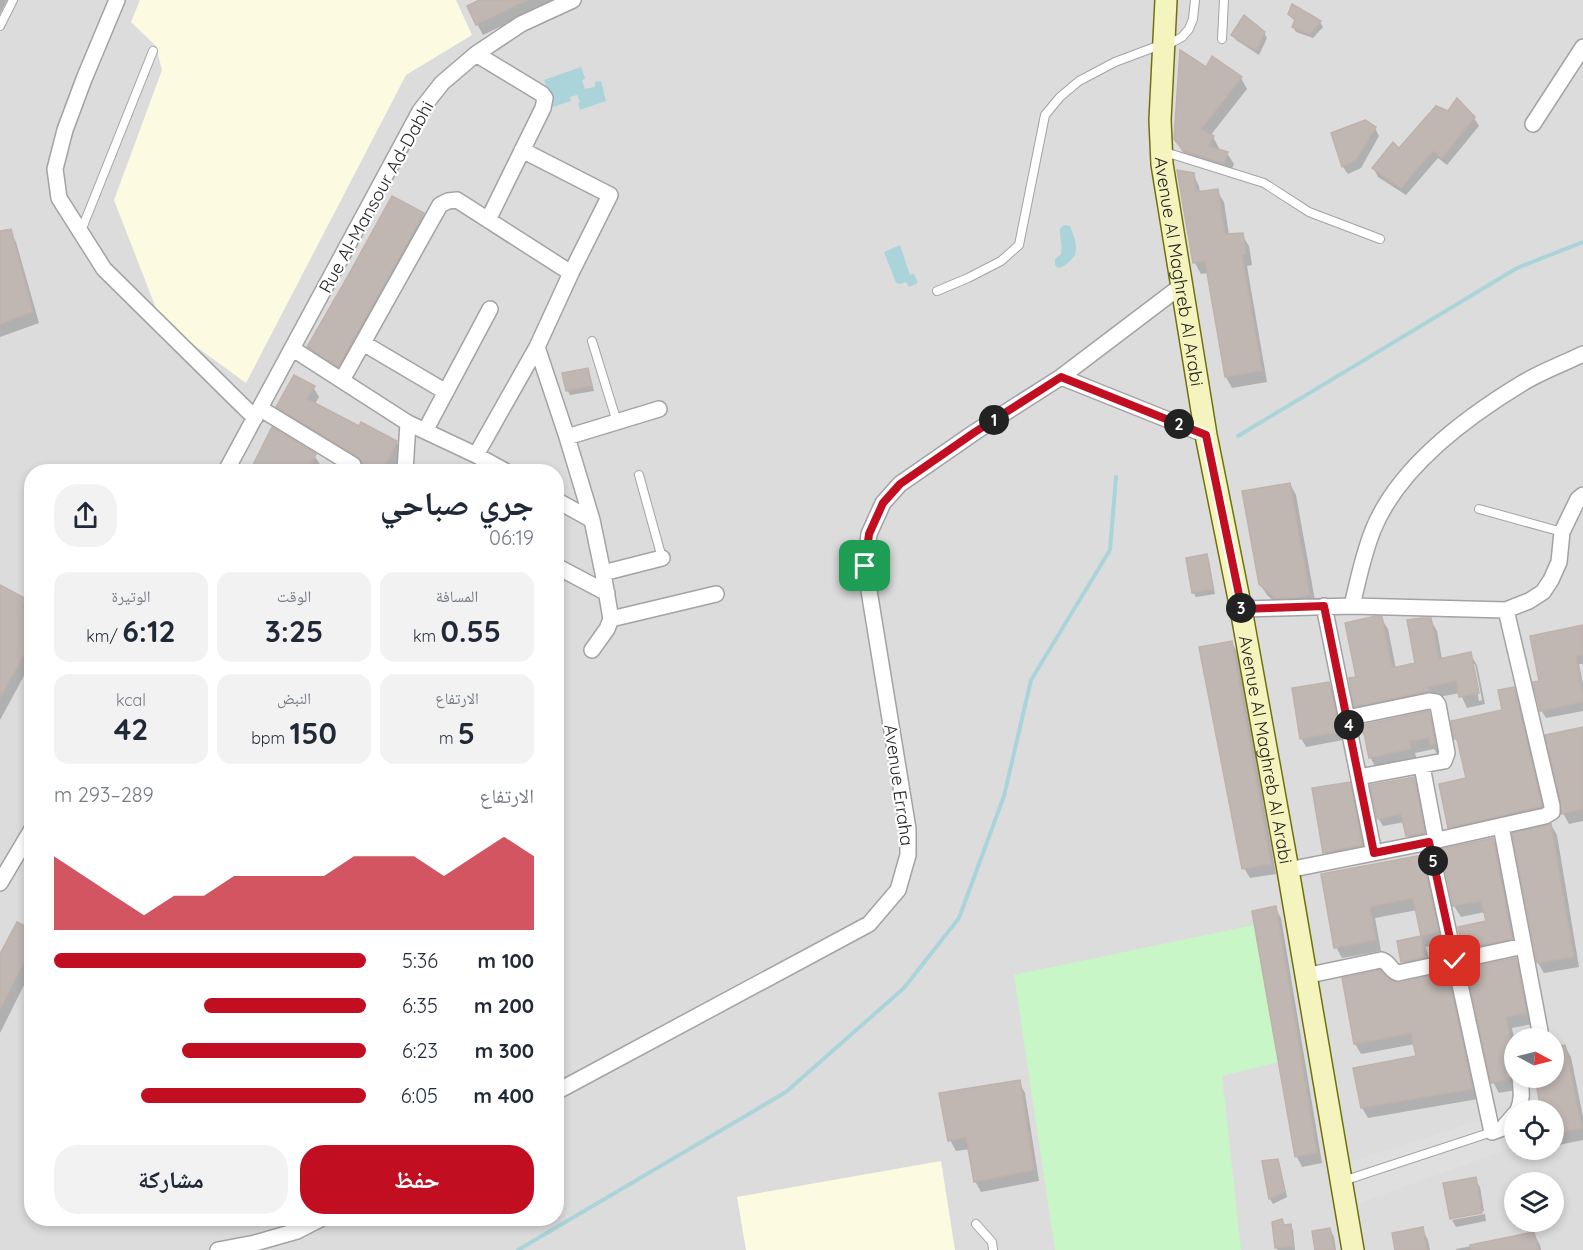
<!DOCTYPE html>
<html lang="ar">
<meta charset="utf-8">
<style>
:root{--surface:#fff;--page:#f2f2f3;--text:#1f2937;--muted:#747a83;--accent:#c10e20}
body{margin:0;font-family:Quicksand,"Noto Naskh Arabic",sans-serif;background:var(--page);color:var(--text);direction:rtl;height:100vh;display:flex;flex-direction:column;font-size:22px;white-space:nowrap}
*{box-sizing:border-box;margin:0}
p{font-size:20px;color:var(--muted)}
.icon{flex:none;width:33px;height:33px;fill:none;stroke:currentColor;stroke-width:2;stroke-linecap:round;stroke-linejoin:round}
.map{position:relative;flex:1;overflow:hidden;direction:ltr}
.panel{position:absolute;left:24px;top:464px;width:540px;height:762px;display:flex;flex-direction:column;background:var(--surface);border-radius:24px;box-shadow:0 3px 9px #0003;direction:rtl}
.panel>*{flex:none}
.needle{width:39px;rotate:97deg}
.controls{position:absolute;left:1504px;top:1028px;display:grid;gap:12px}
.controls a{display:grid;place-items:center;width:60px;height:60px;border-radius:50%;background:var(--surface);box-shadow:0 3px 9px #0003;font-size:30px}
.pin{position:absolute;display:grid;place-items:center;width:51px;height:51px;color:#fff;margin:-26px;border-radius:12px;box-shadow:0 3px 9px #0006}
.km{position:absolute;width:30px;height:30px;margin:-15px;border-radius:50%;background:#222;color:#fff;font-size:16px;line-height:30px;text-align:center}
.round{display:grid;place-items:center;flex:none;width:63px;height:63px;border-radius:24px;background:var(--page)}
.head{display:flex;align-items:center;justify-content:space-between;height:102px;padding:0 30px}
h1{font-size:33px;font-weight:800;line-height:45px}
.metrics{display:grid;grid-template-columns:repeat(3,1fr);gap:9px;height:102px;padding:6px 30px}
.metrics div{display:grid;align-content:center;border-radius:15px;background:var(--page);text-align:center}
.metrics b{font-size:30px;font-weight:800}
.metrics small{font-size:16px;font-weight:400}
.metrics p{font-size:16px}
.chart{height:168px;padding:12px 30px}
.chart p{display:flex;justify-content:space-between}
.chart svg{width:100%;height:108px;margin-top:6px;fill:var(--accent);opacity:.7}
.button{display:flex;gap:12px;margin-top:auto;padding:12px 30px}
.button a{flex:1;height:69px;border-radius:24px;background:var(--accent);color:#fff;font-size:24px;font-weight:800;line-height:69px;text-align:center}
.button a+a{background:var(--page);color:var(--text)}
ul{padding:0 30px;list-style:none;font-size:20px}
li{display:grid;grid-template-columns:96px 72px 1fr;align-items:center;height:45px}
li i{height:15px;border-radius:8px;background:var(--accent)}
.map>svg:first-child{display:block}
</style>
<div class="map">
<svg width="1583" height="1250" viewBox="0 0 1583 1250">
<rect width="100%" height="100%" fill="#efece6"/>
<path fill="#dddcdd" fill-rule="evenodd" d="M0 0H1583V1250H0ZM32 471H556V1218H32ZM1515 1038H1554V1077H1515ZM1515 1110H1554V1149H1515ZM1515 1182H1554V1221H1515Z"/>
<path fill="#fdfae2" d="M140 0H456L472 35 406 75 246 383 161 321 114 200 162 70 156 46 131 22Z
M941 1161 955 1250H746L737 1197Z"/>
<path fill="#c8f6c7" d="M1254 925 1278 1062 1222 1076 1241 1250H1055L1014 975Z"/>
<path fill="#dfdfdf" d="M1504 1113 1513 1147 1357 1204 1350 1162Z"/>
<path fill="#aad4da" d="M581 67 585 78 582 81 585 89 595 87V82L601 81 606 101 580 110 578 103 580 102 577 95 570 97 571 101 553 107 544 80Z
M1065 225 1070 226C1074 237 1081 251 1071 260 1066 265 1064 267 1058 268L1055 265V259L1061 254C1063 244 1059 237 1060 228Z
M900 245 910 275 914 274 918 283 909 287 906 282 900 284 896 283 884 252Z"/>
<path fill="#0003" fill-rule="evenodd" d="M0 0H7L0 14Z
M482 0H555L483 35 477 24Z
M1290 14 1320 22 1323 27 1313 38 1296 32 1293 27 1296 22Z
M1264 33 1267 38 1259 55 1236 40 1233 35Z
M1206 70 1241 78 1247 89 1210 136 1213 137 1219 148 1218 151 1227 153 1234 164 1230 174 1191 161 1182 151 1175 139Z
M1448 113 1474 118 1479 126 1447 165 1438 158 1406 195 1378 177 1374 169Z
M1375 128 1379 136 1361 168 1348 174 1343 167 1333 134Z
M1179 172 1193 174 1199 186 1200 193 1217 191 1224 202 1229 235H1242L1249 246 1252 265 1247 266 1267 382 1232 388 1226 377 1208 273 1201 274 1195 263Z
M423 215 429 226 345 377 316 358 309 347Z
M10 231 16 242 39 323 0 337V233Z
M587 370 590 375 594 391 570 395 567 390Z
M313 387 319 397 315 404 360 428 396 442 402 452 393 471H362L364 466 283 416 277 407Z
M314 455 321 466 318 471H252Z
M1290 484 1296 495 1316 606 1283 609 1267 595 1260 584Z
M1206 555 1209 560 1215 594 1196 597 1193 592Z
M0 587 27 601 32 609V661L0 720Z
M1381 618 1388 629 1396 669 1417 665 1430 619 1437 631 1442 659 1470 654 1477 665 1485 704 1467 708 1460 693 1433 698 1362 717 1356 706 1357 678ZM1472 664H1475L1482 700 1479 701Z
M1583 627V664H1579L1583 684V711L1546 718 1541 710V682Z
M1232 643 1238 653 1276 874 1250 878 1244 868Z
M1329 683 1333 692 1343 740 1306 747 1301 738Z
M1513 688 1520 699 1547 818 1456 838 1450 827 1467 779 1460 747 1456 739 1504 711Z
M1428 713 1435 724 1441 755H1438L1434 749 1415 753 1417 760 1376 768 1370 757 1366 739 1360 729Z
M1583 729V821L1569 824 1563 813Z
M1413 778 1418 786 1428 840 1412 844 1407 835 1405 822 1383 826 1378 818Z
M1349 783 1355 795 1368 856 1331 864 1325 853Z
M1551 825 1557 835 1579 967 1544 973 1538 963Z
M1493 839 1499 850 1518 950 1470 960 1464 949 1488 922 1485 912 1461 917 1454 906 1442 851Z
M1421 856 1427 868 1444 943 1426 947 1431 968 1409 973 1403 962 1399 942 1422 937 1417 910 1375 918 1381 951 1342 958 1336 947 1323 875Z
M1275 908 1281 918 1322 1163 1302 1167 1297 1157 1253 912Z
M32 932V969L0 1033V957Z
M1515 959 1522 970 1532 1024 1512 1028 1515 1044V1077H1554V1049L1565 1046 1571 1057 1583 1117V1140L1554 1146V1110H1543L1537 1086 1532 1079 1525 1078 1516 1090 1499 1093 1493 1082Z
M1447 974 1453 985 1478 1099 1368 1118 1362 1108 1417 1057 1415 1044 1361 1054 1355 1044 1389 981 1399 984Z
M1019 1082 1025 1093 1039 1181 981 1192 975 1181 970 1149 956 1151 950 1140Z
M1277 1161 1280 1166 1287 1197 1273 1204 1270 1199 1264 1162Z
M1475 1179 1480 1187 1484 1211 1452 1217V1220L1445 1185Z
M1485 1214 1486 1221 1456 1227 1452 1220Z
M1290 1225 1293 1230 1295 1250H1278L1276 1248 1285 1226Z
M1330 1229 1334 1237 1336 1250H1316Z
M1422 1229 1428 1240 1430 1250H1396Z
M1534 1234 1540 1245 1541 1250H1456V1249Z"/>
<g fill="none" stroke-linecap="round" stroke-linejoin="round">
<path stroke="#aad4da" stroke-width="4" d="M1238 436 1517 268 1583 242
M518 1250 786 1092 904 988 959 918 1004 796 1031 680 1110 550 1116 477"/>
</g>
<path fill="#c0b7b3" stroke="#c0b1aa" stroke-width="1.5" d="M479 0H527L476 25 467 6Z
M1292 4 1321 21 1310 34 1292 27 1295 20 1288 14Z
M1244 15 1265 32 1256 51 1231 35Z
M1180 50 1206 67 1212 56 1242 77 1201 129 1214 136 1208 146 1228 152 1224 164 1183 150 1174 139Z
M1457 98 1475 117 1442 158 1433 151 1401 188 1372 168 1393 142 1399 148 1436 106 1448 111Z
M1365 120 1376 127 1356 160 1342 167 1331 133Z
M1177 170 1194 173 1196 192 1218 189 1225 234 1243 233 1246 254 1242 255 1262 371 1225 377 1205 261 1193 263Z
M392 196 424 213 338 367 307 347 349 274Z
M11 229 33 312 0 324V231Z
M588 368 592 386 566 391 562 373Z
M294 375 315 386 307 399 359 426 361 422 397 441 383 471H360L363 466 361 459 276 407Z
M272 427 316 454 307 471H250Z
M1290 483 1310 595 1294 598H1275L1259 584 1242 491Z
M1207 554 1213 589 1192 593 1186 558Z
M0 585 28 600 22 607 32 612V640L0 698Z
M1376 616 1382 617 1392 668 1415 663 1407 620 1421 618H1431L1439 659 1471 652 1479 693 1459 697 1456 681 1428 687V691L1354 707 1349 678 1356 677 1345 623Z
M1583 625V655L1576 656 1583 695V702L1540 711 1533 682 1539 681 1530 636Z
M1232 641 1271 864 1242 869 1199 647Z
M1329 682 1340 732 1300 739 1292 688Z
M1514 687 1542 806 1448 828 1439 784 1466 778 1457 739H1454L1451 721 1502 710 1498 690Z
M1429 711 1435 743 1430 745 1429 738 1410 741 1411 749 1369 758 1363 728 1359 729 1358 726Z
M1583 727V809L1561 814V804L1545 735Z
M1414 777 1425 832 1406 836 1401 814 1377 819 1370 785Z
M1350 782 1362 845 1323 853 1312 788Z
M1551 824 1574 957 1537 963 1512 833Z
M1493 838 1512 939 1463 949 1458 927 1486 921 1481 901 1453 906 1441 851 1442 849Z
M1422 855 1439 932 1421 936 1425 957 1401 962 1397 941 1421 936 1413 898 1370 907 1376 940 1334 948 1321 874Z
M1276 906 1317 1153 1295 1157 1252 911Z
M17 922 32 930V946L0 1010V954Z
M1516 958 1527 1013 1506 1017 1515 1059V1069L1511 1073 1510 1079 1491 1083 1466 968Z
M1380 970 1390 980 1399 983 1447 972 1473 1089 1361 1108 1353 1068 1416 1056 1411 1033 1354 1044 1342 978Z
M1565 1045 1582 1128 1554 1134V1110H1541L1535 1077H1554V1047Z
M1020 1080 1034 1170 974 1182 966 1137 948 1141 939 1093Z
M1278 1159 1285 1192 1269 1199 1262 1161Z
M1476 1177 1482 1213 1450 1219 1443 1183Z
M1282 1219 1284 1225 1291 1224 1293 1246 1275 1248 1272 1222Z
M1423 1227 1427 1250H1395L1392 1233Z
M1330 1228 1334 1250H1315L1312 1231Z
M1534 1232 1538 1250H1471L1470 1245Z"/>
<g fill="none" stroke-linecap="round" stroke-linejoin="round">
<defs>
<path id="service" d="M0 26 13 0
M1222 39 1224 0
M1165 152 1264 183 1309 212 1380 239
M81 231 153 51
M937 291 968 278 1001 261 1019 245 1045 115 1060 97 1079 81 1115 62 1163 44 1173 42 1182 37 1189 29 1193 19 1195 0
M592 341 617 422
M639 475 662 558
M1479 509 1562 532
M1343 1181 1492 1132
M976 1224 992 1242 993 1250"/>
<path id="minor" d="M117 0 84 79 65 130 55 169 59 198 104 269 255 418
M476 54 542 94 545 98 543 108 488 220
M1533 124 1583 47
M363 343 446 392
M537 347 567 437 592 520 603 573 611 619 607 629 592 650
M293 349 408 423 476 455 505 471
M1061 377 1206 435
M342 380 440 205 448 201 457 200 571 273
M261 409 353 465
M425 431 490 309
M567 437 659 409
M476 455 537 347 571 273 610 195 522 150
M226 471 420 111 442 83 476 54 521 24 573 0
M405 471 408 423
M556 500 592 520
M556 566 607 593
M603 573 662 558
M1324 606 1374 853
M1352 606C1358 580 1363 555 1373 530 1398 468 1465 418 1521 384 1540 372 1563 364 1583 354
M1241 609 1352 606 1506 610 1529 601 1543 592 1551 580 1559 562 1562 532 1578 499 1583 495
M611 619 716 594
M1347 718 1429 701 1436 702 1438 705 1447 753 1444 761 1359 777
M1422 766 1436 840
M1501 826 1540 1031 1539 1038
M1429 842 1492 1132 1503 1128 1515 1114
M1288 870 1429 842 1545 816 1552 812V806L1506 610
M0 883 32 829
M1305 976 1381 960C1389 961 1390 971 1398 973L1524 946
M556 1092 869 924 898 890 908 855V829L865 566 869 534 883 503 900 484 975 432 1061 377 1181 286
M1518 1110C1523 1099 1521 1089 1520 1077
M218 1250 255 1243 297 1231 322 1218"/>
<g id="secondary">
<path id="s1" d="M1166 0 1160 120 1162 164 1206 435 1241 609 1288 870 1353 1250"/>
</g>
</defs>
<use href="#service" stroke="#a3a3a3" stroke-width="10"/>
<use href="#minor" stroke="#a3a3a3" stroke-width="18"/>
<use href="#secondary" stroke="#70710c" stroke-width="24"/>
<use href="#service" stroke="#fff" stroke-width="8"/>
<use href="#minor" stroke="#fff" stroke-width="15"/>
<use href="#secondary" stroke="#f5f3be" stroke-width="21"/>
</g>
<g fill="none" stroke-linecap="round" stroke-linejoin="round">
<defs>
<path id="route" d="M865 566 869 534 883 503 900 484 975 432 1061 377 1206 435 1242 609 1324 606 1374 853 1429 842 1455 961"/>
</defs>
<use href="#route" stroke="#fff" stroke-width="12"/>
<use href="#route" stroke="#c10e20" stroke-width="8"/>
</g>
<g text-anchor="middle" dominant-baseline="central" stroke-width="4.5" stroke-linejoin="round" paint-order="stroke">
<g font-size="18" fill="#1f1f1f" stroke="#fff">
<text transform="translate(376 197) rotate(-61)">Rue Al-Mansour Ad-Dabhi</text>
<text stroke="none"><textPath href="#s1" startOffset="273">Avenue Al Maghreb Al Arabi</textPath></text>
<text stroke="none"><textPath href="#s1" startOffset="759">Avenue Al Maghreb Al Arabi</textPath></text>
<text transform="translate(899 785) rotate(82)">Avenue Erraha</text>
</g>
</g>
</svg>
<div class="controls">
<a><svg class="needle" viewBox="-14 -14 28 28"><path d="M0-13l5 13h-10z" fill="#e53935"/><path d="M0 13l5-13h-10z" fill="#747a83"/></svg></a>
<a><svg class="icon" aria-label="locate" viewBox="0 0 24 24"><circle cx="12" cy="12" r="6"/><path d="M12 2v4M12 18v4M2 12h4M18 12h4"/></svg></a>
<a><svg class="icon" aria-label="layers" viewBox="0 0 24 24"><path d="M12 4l9 5-9 5-9-5zM3 14l9 5 9-5"/></svg></a>
</div>
<div class="pin" style="left:865px;top:566px;background:#1e9e55"><svg class="icon" aria-label="arrive" viewBox="0 0 24 24"><path d="M6 21V4h12l-3 4 3 4H6"/></svg></div>
<div class="pin" style="left:1455px;top:961px;background:#d93025"><svg class="icon" aria-label="check" viewBox="0 0 24 24"><path d="M5 12l5 5 9-10"/></svg></div>
<b class="km" style="left:994px;top:420px">1</b>
<b class="km" style="left:1179px;top:424px">2</b>
<b class="km" style="left:1241px;top:608px">3</b>
<b class="km" style="left:1349px;top:725px">4</b>
<b class="km" style="left:1433px;top:861px">5</b>
<section class="panel">
<div class="head"><div><h1>جري صباحي</h1><p>06:19</p></div><a class="round"><svg class="icon" aria-label="share" viewBox="0 0 24 24"><path d="M12 15V3M7 8l5-5 5 5M5 13v7h14v-7"/></svg></a></div>
<div class="metrics">
<div><p>المسافة</p><b>0.55<small> km</small></b></div>
<div><p>الوقت</p><b>3:25</b></div>
<div><p>الوتيرة</p><b>6:12<small> /km</small></b></div>
</div>
<div class="metrics">
<div><p>الارتفاع</p><b>5<small> m</small></b></div>
<div><p>النبض</p><b>150<small> bpm</small></b></div>
<div><p>kcal</p><b>42</b></div>
</div>
<div class="chart"><p><span>الارتفاع</span>289–293 m</p>
<svg viewBox="0 0 160 44" preserveAspectRatio="none"><path d="M0 44V14L10 22L20 30L30 38L40 30L50 30L60 22L70 22L80 22L90 22L100 14L110 14L120 14L130 22L140 14L150 6L160 14V44z"/></svg>
</div>
<ul>
<li><b>100 m</b>5:36<i style="width:100%"></i></li>
<li><b>200 m</b>6:35<i style="width:52%"></i></li>
<li><b>300 m</b>6:23<i style="width:59%"></i></li>
<li><b>400 m</b>6:05<i style="width:72%"></i></li>
</ul>
<div class="button"><a>حفظ</a><a>مشاركة</a></div>
</section>
</div>
